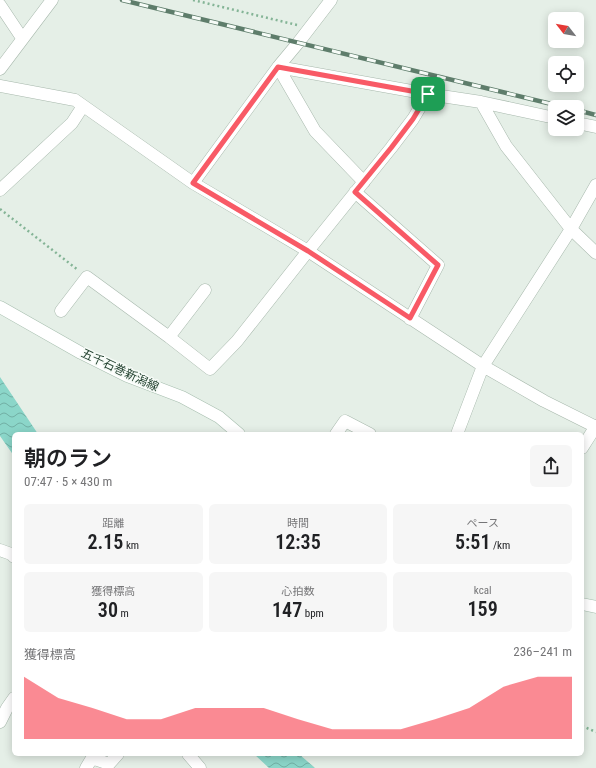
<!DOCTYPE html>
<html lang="ja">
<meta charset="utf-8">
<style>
:root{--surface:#fff;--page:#f6f6f6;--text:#202124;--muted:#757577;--accent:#f85a66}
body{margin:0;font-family:"Roboto Condensed","Noto Sans JP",sans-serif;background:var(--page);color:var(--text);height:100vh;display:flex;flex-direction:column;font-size:15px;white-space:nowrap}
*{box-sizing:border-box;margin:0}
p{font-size:13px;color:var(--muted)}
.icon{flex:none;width:22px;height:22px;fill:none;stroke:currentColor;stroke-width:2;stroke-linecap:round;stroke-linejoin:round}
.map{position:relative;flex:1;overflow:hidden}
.details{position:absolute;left:12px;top:432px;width:572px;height:324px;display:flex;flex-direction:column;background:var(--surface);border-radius:6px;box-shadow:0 2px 10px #0003}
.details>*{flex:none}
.needle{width:26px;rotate:301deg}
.controls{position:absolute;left:548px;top:12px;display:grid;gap:8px}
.controls a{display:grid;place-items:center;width:36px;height:36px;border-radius:6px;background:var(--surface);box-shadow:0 2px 10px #0003;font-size:20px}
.pin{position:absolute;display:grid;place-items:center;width:34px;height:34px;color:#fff;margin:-17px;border-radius:8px;box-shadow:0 2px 6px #0006}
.round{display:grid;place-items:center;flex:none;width:42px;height:42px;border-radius:6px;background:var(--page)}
.headline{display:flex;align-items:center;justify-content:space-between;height:68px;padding:0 12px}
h1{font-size:22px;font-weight:600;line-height:30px}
.metrics{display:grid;grid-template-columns:repeat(3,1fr);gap:6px;height:68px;padding:4px 12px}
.metrics div{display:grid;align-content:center;border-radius:6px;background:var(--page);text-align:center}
.metrics b{font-size:20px;font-weight:600}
.metrics small{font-size:11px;font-weight:400}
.metrics p{font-size:11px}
.chart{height:112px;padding:8px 12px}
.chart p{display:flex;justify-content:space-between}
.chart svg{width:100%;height:72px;margin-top:4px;fill:var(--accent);opacity:.7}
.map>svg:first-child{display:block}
</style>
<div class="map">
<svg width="596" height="768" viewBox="0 0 596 768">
<defs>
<pattern id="water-waves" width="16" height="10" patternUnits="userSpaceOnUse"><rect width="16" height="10" fill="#8bd6c9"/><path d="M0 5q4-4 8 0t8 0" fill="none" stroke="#71afa4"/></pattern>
</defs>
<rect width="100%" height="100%" fill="#e5efe7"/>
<path fill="url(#water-waves)" d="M0 377 38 434H14V456L0 436Z
M254 754H299L315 768H269Z"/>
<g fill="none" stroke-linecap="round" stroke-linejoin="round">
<defs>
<path id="minor" d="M0 5 22 38
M278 67 428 94 481 102 555 118
M278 67 315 131 364 182
M0 69 52 0
M0 86 75 100 193 183 308 251 483 366 544 401 596 427
M481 102 506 146 571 229 596 253
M577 123 596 127
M193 183 278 67 298 43 331 0
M0 190 72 123 83 106
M355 192 438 265 410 319
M61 311 87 277 169 337 210 369 237 341 308 251 391 148 413 119 428 94
M169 337 205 290
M336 434 345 421 370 434
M457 434 483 366 571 229 596 185
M582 448 596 426
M0 550 11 554 14 557
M0 722 7 708 14 698
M188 754 200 768
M86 768 92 758 109 764 118 754"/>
<path id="secondary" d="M0 307 81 353 127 376 182 397 219 417 239 434
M582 604 596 607"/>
</defs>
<use href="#minor" stroke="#a7b8ac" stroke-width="13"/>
<use href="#secondary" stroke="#a6beae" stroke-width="13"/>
<path stroke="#84b496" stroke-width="2.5" stroke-dasharray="2 3" stroke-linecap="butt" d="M193 0 297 25
M0 209 78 270
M582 726 596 732"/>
<use href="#minor" stroke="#fff" stroke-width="12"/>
<use href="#secondary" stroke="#fff" stroke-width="12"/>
<defs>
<path id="rail" d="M122 0 564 107
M577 110 596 115"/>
</defs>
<use href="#rail" stroke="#5e7d6b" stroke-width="4.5"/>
<use href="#rail" stroke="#f6fbf7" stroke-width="3" stroke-dasharray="9" stroke-linecap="butt"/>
</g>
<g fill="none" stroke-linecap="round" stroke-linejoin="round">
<defs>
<path id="route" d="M278 67 428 94 413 119 391 148 355 192 438 265 410 318 308 251 193 183Z"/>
</defs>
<use href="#route" stroke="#fff" stroke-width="8"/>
<use href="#route" stroke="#f85a66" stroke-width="5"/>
</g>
<g text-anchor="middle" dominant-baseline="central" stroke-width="3" stroke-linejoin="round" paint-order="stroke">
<g font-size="12" fill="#234230" stroke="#f6fbf7">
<text transform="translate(120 370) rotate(25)">五千石巻新潟線</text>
</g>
</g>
</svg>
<div class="controls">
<a><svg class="needle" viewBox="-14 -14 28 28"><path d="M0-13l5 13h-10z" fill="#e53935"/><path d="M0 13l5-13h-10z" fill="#757577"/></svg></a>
<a><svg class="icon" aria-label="locate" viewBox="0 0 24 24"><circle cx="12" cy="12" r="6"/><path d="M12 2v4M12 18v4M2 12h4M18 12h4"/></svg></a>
<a><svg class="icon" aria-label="layers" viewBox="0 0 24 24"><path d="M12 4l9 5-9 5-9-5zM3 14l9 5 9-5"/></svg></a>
</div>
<div class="pin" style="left:428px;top:94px;background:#1e9e55"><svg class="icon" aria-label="arrive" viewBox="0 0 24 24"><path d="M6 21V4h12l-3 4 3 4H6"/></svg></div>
<section class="details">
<div class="headline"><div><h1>朝のラン</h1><p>07:47 · 5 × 430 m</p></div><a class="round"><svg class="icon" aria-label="share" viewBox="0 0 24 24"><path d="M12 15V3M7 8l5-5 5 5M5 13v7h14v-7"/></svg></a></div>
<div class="metrics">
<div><p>距離</p><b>2.15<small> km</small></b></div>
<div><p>時間</p><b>12:35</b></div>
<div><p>ペース</p><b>5:51<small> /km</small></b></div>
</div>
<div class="metrics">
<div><p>獲得標高</p><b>30<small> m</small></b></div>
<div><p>心拍数</p><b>147<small> bpm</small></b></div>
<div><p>kcal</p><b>159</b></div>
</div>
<div class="chart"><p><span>獲得標高</span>236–241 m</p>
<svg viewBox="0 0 160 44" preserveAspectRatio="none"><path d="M0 44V6L10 19L20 25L30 32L40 32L50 25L60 25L70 25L80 32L90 38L100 38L110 38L120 32L130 25L140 12L150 6L160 6V44z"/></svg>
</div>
</section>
</div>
